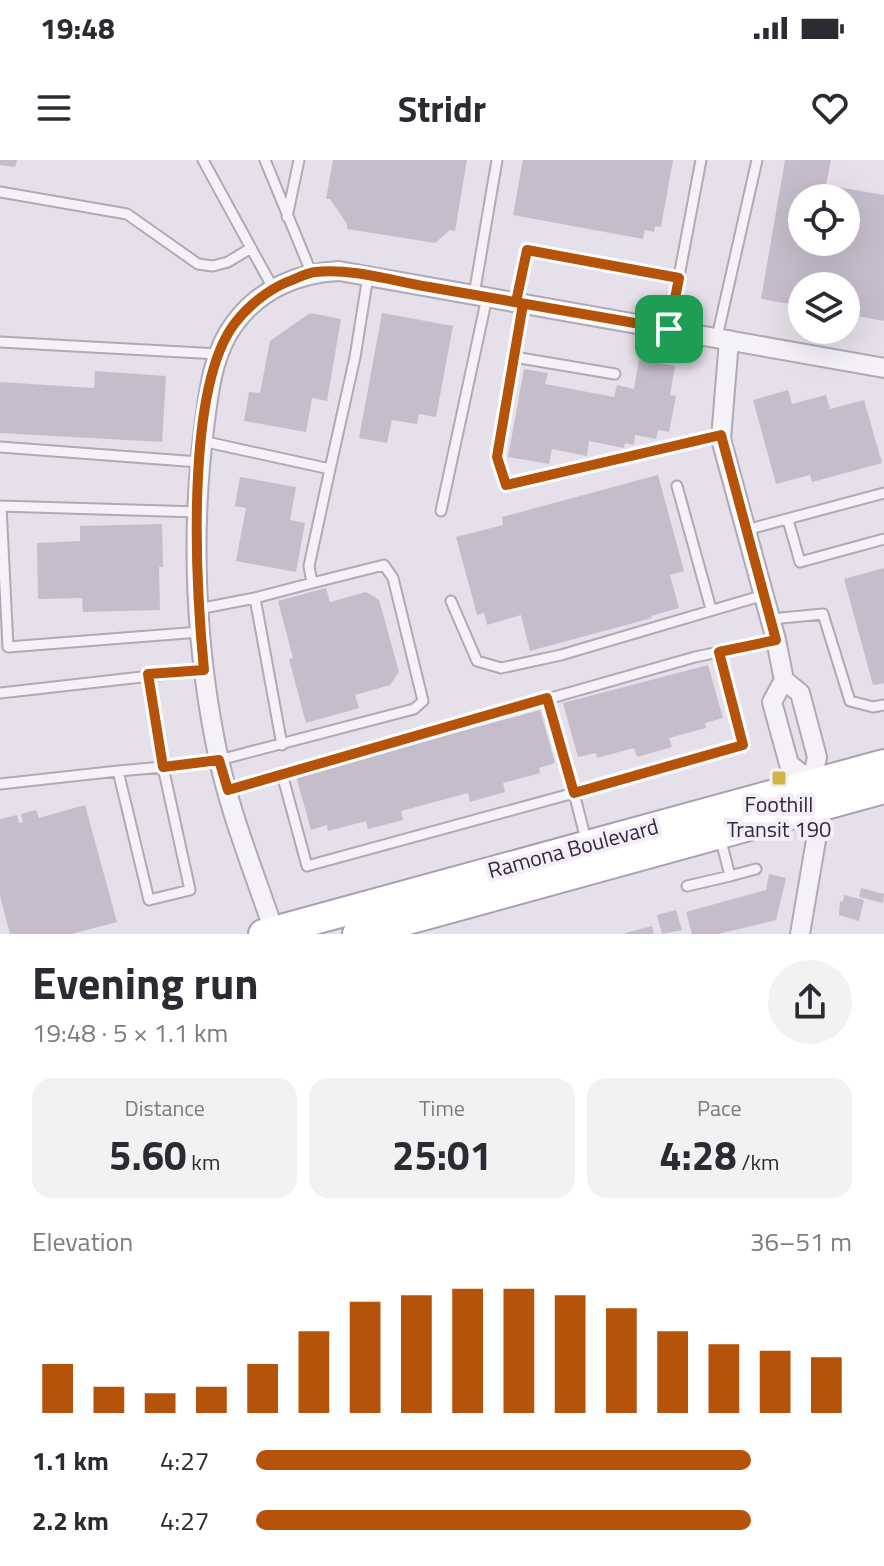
<!DOCTYPE html>
<meta charset="utf-8">
<style>
:root{--surface:#fff;--page:#f2f2f3;--text:#2b2b33;--muted:#7c7c81;--accent:#b45309}
body{margin:0;font-family:"Titillium Web",sans-serif;background:var(--page);color:var(--text);height:100vh;display:flex;flex-direction:column;font-size:30px;white-space:nowrap}
*{box-sizing:border-box;margin:0}
p{font-size:26px;color:var(--muted)}
.icon{flex:none;width:44px;height:44px;fill:none;stroke:currentColor;stroke-width:2;stroke-linecap:round;stroke-linejoin:round}
.map{position:relative;height:774px;overflow:hidden}
.side{display:flex;flex-direction:column;background:var(--surface);flex:1}
.side>*{flex:none}
.buttons{position:absolute;left:788px;top:24px;display:grid;gap:16px}
.buttons a{display:grid;place-items:center;width:72px;height:72px;border-radius:50%;background:var(--surface);box-shadow:0 8px 32px #0002;font-size:40px}
.pin{position:absolute;display:grid;place-items:center;width:68px;height:68px;color:#fff;margin:-34px;border-radius:16px;box-shadow:0 4px 12px #0006}
.round{display:grid;place-items:center;flex:none;width:84px;height:84px;border-radius:42px;background:var(--page)}
.summary{display:flex;align-items:center;justify-content:space-between;height:136px;padding:0 32px}
h1{font-size:44px;font-weight:700;line-height:60px}
.figures{display:grid;grid-template-columns:repeat(3,1fr);gap:12px;height:136px;padding:8px 32px}
.figures div{display:grid;align-content:center;border-radius:20px;background:var(--page);text-align:center}
.figures b{font-size:40px;font-weight:700}
.figures small{font-size:22px;font-weight:400}
.figures p{font-size:22px}
.chart{height:224px;padding:16px 32px}
.chart p{display:flex;justify-content:space-between}
.chart svg{width:100%;height:144px;margin-top:8px;stroke:var(--accent);stroke-width:6}
ul{padding:0 32px;list-style:none;font-size:26px}
li{display:grid;grid-template-columns:128px 96px 1fr;align-items:center;height:60px}
li i{height:20px;border-radius:10px;background:var(--accent)}
.status{display:flex;justify-content:space-between;align-items:center;height:56px;padding:0 40px;background:var(--surface);direction:ltr}
.status svg{height:22px;fill:currentColor}
header{display:flex;justify-content:space-between;align-items:center;height:104px;padding:0 32px;background:var(--surface);font-size:36px;font-weight:700}
.map>svg:first-child{display:block}
</style>
<div class="status"><b>19:48</b><svg viewBox="0 0 49 12"><path d="M0 12V9h3v3zM5 12V6h3v6zM10 12V3h3v9zM15 12V0h3v12zM26 1h20v11H26zM47 4h2v5h-2z"/></svg></div>
<header><svg class="icon" aria-label="menu" viewBox="0 0 24 24"><path d="M4 6h16M4 12h16M4 18h16"/></svg>Stridr<svg class="icon" aria-label="heart" viewBox="0 0 24 24"><path d="M12 20l-8-8c-3-5 5-10 8-4 3-6 11-1 8 4z"/></svg></header>
<div class="map">
<svg width="884" height="774" viewBox="0 0 884 774">
<rect width="100%" height="100%" fill="#e5e0e9"/>
<path fill="#c6bdcc" fill-rule="evenodd" d="M0 0H17L15 7 0 5Z
M333 0H467L455 71 450 70 435 83 347 69V64L330 39H326Z
M523 0H673L661 67 655 66 654 72 645 70 643 79 513 55Z
M785 0H831L826 25 884 35V161L846 154V126H802V146L761 139ZM802 38H846V82H802Z
M310 153 341 159 327 241 312 238 306 272 244 261 249 232 260 233 270 181Z
M382 153 453 166 436 257 419 254 417 264 392 260 387 283 359 278Z
M639 199 675 206 670 235 676 236 669 272 658 270 656 279 635 275 634 285 625 283 624 288 589 281 587 296 552 289 549 304 508 297 524 209 548 213 545 224 614 237 617 225 634 229Z
M95 211 166 216 162 282 0 273V222L94 228Z
M788 230 792 244 826 235 830 249 864 240 882 303 812 322 810 315 776 324 753 240Z
M658 315 684 411 670 415 679 448 651 456 652 458 530 491 521 455 487 465 484 453 477 455 456 377 503 365 502 357Z
M240 317 296 327 290 360 305 363 296 412 236 401 246 348 235 346Z
M162 364 163 407H159L160 450 83 452 82 438 38 439 37 383 80 381V366Z
M884 408V523L873 525 844 419Z
M326 428 330 442 366 432 379 440 399 512 390 525 355 535 359 548 306 563 289 499 293 498 278 441Z
M708 505 723 558 705 563 706 568 669 578 672 587 637 597 634 588 597 598 596 593 578 597 563 543Z
M540 550 555 603 539 608 540 613 503 623 505 632 470 642 468 633 401 651 403 660 368 669 366 661 328 671 327 665 311 670 296 616Z
M85 645 117 762 71 774H10L0 736V659L17 655 19 663 23 662 21 654 36 650 39 658Z
M769 714 786 718 776 760 718 774H692L686 752 766 730Z
M861 728 884 734 883 743 859 737Z
M844 735 864 740 859 761 839 755 840 741 843 742Z
M676 750 682 770 662 774 657 755Z
M652 766 654 774H625V773Z"/>
<g fill="none" stroke-linecap="round" stroke-linejoin="round">
<defs>
<path id="lane" d="M203 0 251 88
M265 0 311 112
M0 32 127 54 198 104 213 106 228 102 251 88 273 128
M287 57 299 0
M474 135 497 0
M516 142 527 90 679 118
M523 144 497 297 506 325 721 275
M669 169 701 0
M717 177 757 0
M0 182 219 194
M514 197 615 214
M202 281 330 309 355 197 368 116
M0 287 199 302
M677 326 711 449
M0 346 198 352
M1 346 8 487 200 472
M441 351 487 137
M788 360 800 402 884 379
M746 370 884 333
M451 441 477 501 501 508 561 495 764 435
M198 449 255 438
M771 459 823 454 850 541 873 547 884 545
M0 533 204 510
M547 538 574 633 743 585 719 492
M282 585 255 438 312 423
M118 611 163 607 148 514
M282 614 307 706 574 633 586 680
M0 624 118 611 149 740 190 730 163 607 219 600 414 549 423 541 393 418 384 405 312 423 309 406 330 309
M228 630 695 497 776 480
M730 716 756 709
M687 726 730 716 720 677"/>
<path id="street" d="M729 180 721 279 776 480 784 520 772 542 789 604 812 622 822 645 800 774
M784 520 800 533 817 597 812 622
M275 774C256 717 232 659 219 600 195 490 190 373 205 261 209 229 214 190 235 163 260 129 298 113 339 111L884 208"/>
<path id="primary" d="M263 774 884 604
M357 774 884 629"/>
</defs>
<use href="#lane" stroke="#b1a9b6" stroke-width="13"/>
<use href="#street" stroke="#b1a9b6" stroke-width="22"/>
<use href="#primary" stroke="#ab9fb5" stroke-width="32"/>
<use href="#lane" stroke="#f5f2f7" stroke-width="9"/>
<use href="#street" stroke="#f5f2f7" stroke-width="18"/>
<use href="#primary" stroke="#fff" stroke-width="28"/>
</g>
<g fill="none" stroke-linecap="round" stroke-linejoin="round">
<defs>
<path id="route" d="M669 169C589 155 509 141 429 127 393 121 353 108 315 112 306 113 296 119 287 122 268 130 248 146 235 163 184 229 196 428 204 510L148 514 163 607 219 600 228 630 547 538 574 633 743 585 719 492 776 480 721 275 506 325 497 297 523 144 516 142 527 90 679 118 669 169"/>
</defs>
<use href="#route" stroke="#fff" stroke-width="16"/>
<use href="#route" stroke="#b45309" stroke-width="10"/>
</g>
<rect fill="#cfb544" stroke="#f3eff6" stroke-width="3" x="771" y="610" width="16" height="16" rx="4"/>
<g text-anchor="middle" dominant-baseline="central" stroke-width="8" stroke-linejoin="round" paint-order="stroke">
<g font-size="22" fill="#372840" stroke="#f3eff6">
<text x="779" y="644">Foothill<tspan x="779" dy="25">Transit 190</tspan></text>
</g>
<g font-size="22" fill="#372840" stroke="#f3eff6">
<text transform="translate(573 688) rotate(-15)">Ramona Boulevard</text>
</g>
</g>
</svg>
<div class="buttons">
<a><svg class="icon" aria-label="locate" viewBox="0 0 24 24"><circle cx="12" cy="12" r="6"/><path d="M12 2v4M12 18v4M2 12h4M18 12h4"/></svg></a>
<a><svg class="icon" aria-label="layers" viewBox="0 0 24 24"><path d="M12 4l9 5-9 5-9-5zM3 14l9 5 9-5"/></svg></a>
</div>
<div class="pin" style="left:669px;top:169px;background:#1e9e55"><svg class="icon" aria-label="arrive" viewBox="0 0 24 24"><path d="M6 21V4h12l-3 4 3 4H6"/></svg></div>
</div>
<section class="side">
<div class="summary"><div><h1>Evening run</h1><p>19:48 · 5 × 1.1 km</p></div><a class="round"><svg class="icon" aria-label="share" viewBox="0 0 24 24"><path d="M12 15V3M7 8l5-5 5 5M5 13v7h14v-7"/></svg></a></div>
<div class="figures">
<div><p>Distance</p><b>5.60<small> km</small></b></div>
<div><p>Time</p><b>25:01</b></div>
<div><p>Pace</p><b>4:28<small> /km</small></b></div>
</div>
<div class="chart"><p><span>Elevation</span>36–51 m</p>
<svg viewBox="0 0 160 44" preserveAspectRatio="none"><path d="M5 44V29M15 44V36M25 44V38M35 44V36M45 44V29M55 44V19M65 44V10M75 44V8M85 44V6M95 44V6M105 44V8M115 44V12M125 44V19M135 44V23M145 44V25M155 44V27"/></svg>
</div>
<ul>
<li><b>1.1 km</b>4:27<i style="width:83%"></i></li>
<li><b>2.2 km</b>4:27<i style="width:83%"></i></li>
</ul>
</section>
